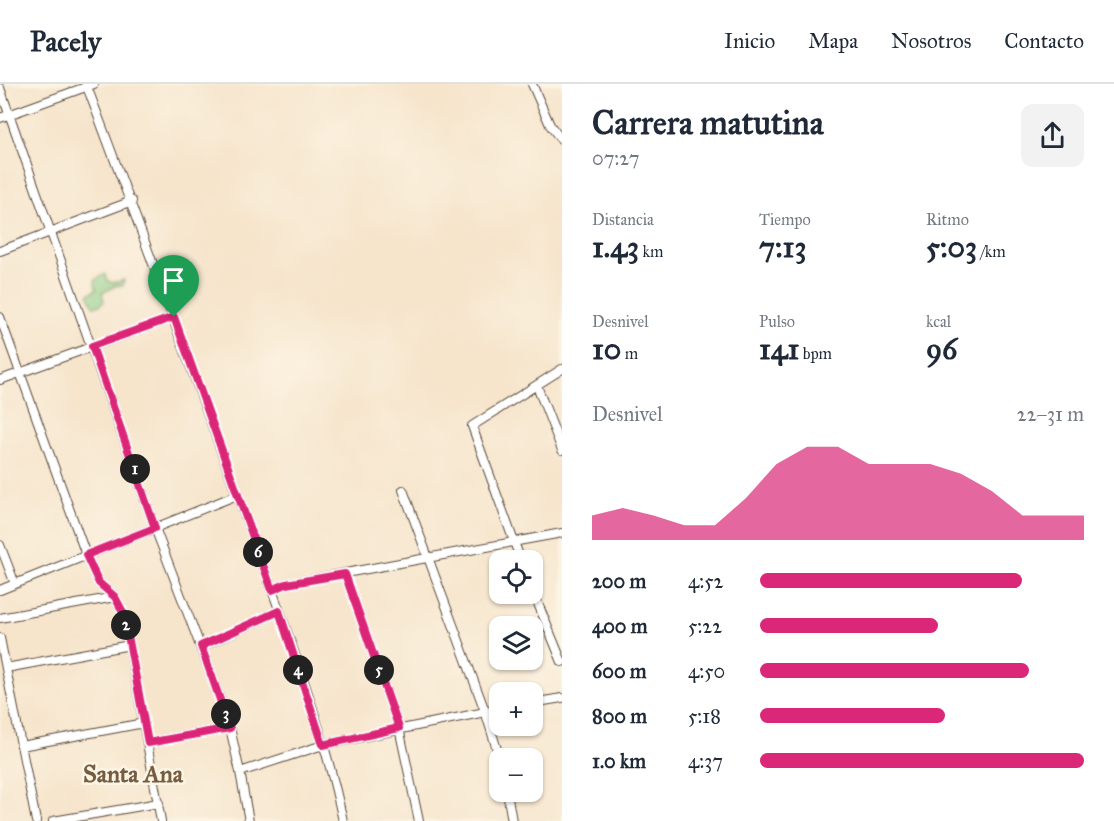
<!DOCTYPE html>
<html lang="es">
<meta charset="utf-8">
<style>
:root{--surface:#fff;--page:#f2f2f3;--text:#1f2937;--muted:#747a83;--line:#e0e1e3;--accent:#db2777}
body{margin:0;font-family:"IM FELL Great Primer",serif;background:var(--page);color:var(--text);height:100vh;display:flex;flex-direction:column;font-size:22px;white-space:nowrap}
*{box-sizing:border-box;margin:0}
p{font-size:20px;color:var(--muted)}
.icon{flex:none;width:33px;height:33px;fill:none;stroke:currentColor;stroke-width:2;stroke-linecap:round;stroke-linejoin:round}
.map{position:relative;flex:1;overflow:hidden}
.sheet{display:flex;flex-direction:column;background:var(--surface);width:552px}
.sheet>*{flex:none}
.buttons{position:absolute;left:489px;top:466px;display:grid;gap:12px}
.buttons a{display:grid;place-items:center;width:54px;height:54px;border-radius:12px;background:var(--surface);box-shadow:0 2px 4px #0004;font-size:30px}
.pin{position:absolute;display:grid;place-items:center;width:51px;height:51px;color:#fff;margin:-62px -26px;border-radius:50% 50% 50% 0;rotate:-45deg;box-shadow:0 0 6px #0007}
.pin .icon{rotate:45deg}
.km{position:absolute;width:30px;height:30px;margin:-15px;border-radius:50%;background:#222;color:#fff;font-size:16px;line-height:30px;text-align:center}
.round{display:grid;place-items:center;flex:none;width:63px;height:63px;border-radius:12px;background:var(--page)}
.summary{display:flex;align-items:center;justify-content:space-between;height:102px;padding:0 30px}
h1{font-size:33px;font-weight:700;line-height:45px}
.stats{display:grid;grid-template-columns:repeat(3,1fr);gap:9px;height:102px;padding:6px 30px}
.stats div{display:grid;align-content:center}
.stats b{font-size:30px;font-weight:700}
.stats small{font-size:16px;font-weight:400}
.stats p{font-size:16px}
.chart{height:168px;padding:12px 30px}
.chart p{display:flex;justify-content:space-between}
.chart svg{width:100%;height:108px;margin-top:6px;fill:var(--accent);opacity:.7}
ul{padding:0 30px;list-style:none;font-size:20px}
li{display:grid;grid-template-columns:96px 72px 1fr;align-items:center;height:45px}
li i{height:15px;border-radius:8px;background:var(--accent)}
header{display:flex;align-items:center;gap:36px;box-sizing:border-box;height:84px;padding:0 30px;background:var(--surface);border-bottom:2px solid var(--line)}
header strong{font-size:28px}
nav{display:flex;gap:33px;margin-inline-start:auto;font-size:21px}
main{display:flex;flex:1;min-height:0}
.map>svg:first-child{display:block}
</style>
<header>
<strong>Pacely</strong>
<nav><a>Inicio</a><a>Mapa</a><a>Nosotros</a><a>Contacto</a></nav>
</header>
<main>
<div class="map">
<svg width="562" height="737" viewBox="0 0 562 737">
<rect width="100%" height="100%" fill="#fcf5e5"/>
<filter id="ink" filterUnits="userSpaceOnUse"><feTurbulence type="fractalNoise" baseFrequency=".0167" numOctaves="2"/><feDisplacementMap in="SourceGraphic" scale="12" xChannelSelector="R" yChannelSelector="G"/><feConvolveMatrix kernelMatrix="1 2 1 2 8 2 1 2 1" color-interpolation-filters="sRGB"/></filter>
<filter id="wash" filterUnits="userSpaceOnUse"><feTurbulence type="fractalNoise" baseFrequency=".008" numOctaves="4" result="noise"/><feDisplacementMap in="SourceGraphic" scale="24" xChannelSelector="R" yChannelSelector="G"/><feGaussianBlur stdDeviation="1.35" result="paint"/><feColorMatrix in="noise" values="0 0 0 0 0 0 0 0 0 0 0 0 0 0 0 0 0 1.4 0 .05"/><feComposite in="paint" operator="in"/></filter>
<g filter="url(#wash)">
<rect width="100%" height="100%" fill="#f6e4cb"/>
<path fill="#88ca82" stroke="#627a50" stroke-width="1.5" d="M105 190 107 196 112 199 124 196 123 202 117 201 102 209 104 217 100 221 94 222 88 210 96 206 95 196Z"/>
</g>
<g filter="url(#ink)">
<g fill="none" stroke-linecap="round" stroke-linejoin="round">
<defs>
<path id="minor" d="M86 0C138 137 188 275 238 413 276 517 320 630 343 737
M532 0 550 41 562 57
M0 4 155 444 228 635 240 688
M0 34 94 0
M0 167 132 117
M0 233 86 471 99 499 115 513 124 530 161 737
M0 296 174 233
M537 302 562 366
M403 406 485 627 500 675
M0 461 15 500
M521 477 472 342 562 285
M345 490 399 644 419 737
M532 505 562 578
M0 506 237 411
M272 506 286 500 562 449
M0 534 115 513
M0 554 36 737
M201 563 279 527
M6 584 130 561
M532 619 562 614
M148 659 230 644
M21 662 144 639
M507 708 512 737
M53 737 159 719
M249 737 240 688 323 661 500 625"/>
</defs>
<use href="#minor" stroke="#574638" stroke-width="10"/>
<use href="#minor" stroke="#fff" stroke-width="8"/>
</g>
</g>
<g fill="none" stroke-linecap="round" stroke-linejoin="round" filter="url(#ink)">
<defs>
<path id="route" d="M174 233 272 506 286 500 345 490 399 644 323 661 279 527 201 562 230 644 148 659 124 530 115 513 99 499 86 471 155 444 92 262Z"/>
</defs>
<use href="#route" stroke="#fff" stroke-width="12"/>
<use href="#route" stroke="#db2777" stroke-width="8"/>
</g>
<g text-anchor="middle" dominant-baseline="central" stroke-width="5" stroke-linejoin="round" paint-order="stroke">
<g font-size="24" font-weight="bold" fill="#765c40" stroke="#fcf5e5">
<text x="133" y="690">Santa Ana</text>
</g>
</g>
</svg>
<div class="buttons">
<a><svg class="icon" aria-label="locate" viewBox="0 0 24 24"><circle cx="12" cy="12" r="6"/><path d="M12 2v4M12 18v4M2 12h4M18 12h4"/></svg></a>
<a><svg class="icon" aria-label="layers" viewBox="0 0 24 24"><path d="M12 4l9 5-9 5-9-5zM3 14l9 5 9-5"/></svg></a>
<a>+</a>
<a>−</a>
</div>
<div class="pin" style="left:174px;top:233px;background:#1e9e55"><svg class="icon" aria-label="arrive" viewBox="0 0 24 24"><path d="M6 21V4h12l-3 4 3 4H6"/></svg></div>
<b class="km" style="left:135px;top:385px">1</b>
<b class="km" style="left:126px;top:541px">2</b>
<b class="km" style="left:226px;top:630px">3</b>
<b class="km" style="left:298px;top:586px">4</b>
<b class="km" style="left:379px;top:586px">5</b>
<b class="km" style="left:258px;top:468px">6</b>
</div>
<section class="sheet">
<div class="summary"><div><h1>Carrera matutina</h1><p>07:27</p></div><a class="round"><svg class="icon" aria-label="share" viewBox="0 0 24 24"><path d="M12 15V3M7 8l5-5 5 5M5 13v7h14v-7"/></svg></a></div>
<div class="stats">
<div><p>Distancia</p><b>1.43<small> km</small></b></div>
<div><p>Tiempo</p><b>7:13</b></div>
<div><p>Ritmo</p><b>5:03<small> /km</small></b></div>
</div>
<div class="stats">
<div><p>Desnivel</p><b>10<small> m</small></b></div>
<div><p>Pulso</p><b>141<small> bpm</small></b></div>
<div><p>kcal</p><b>96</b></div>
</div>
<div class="chart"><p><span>Desnivel</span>22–31 m</p>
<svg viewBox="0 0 160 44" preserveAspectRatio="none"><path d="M0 44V34L10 31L20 34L30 38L40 38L50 27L60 13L70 6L80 6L90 13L100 13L110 13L120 17L130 24L140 34L150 34L160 34V44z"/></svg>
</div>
<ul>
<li><b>200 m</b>4:52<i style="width:81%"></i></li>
<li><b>400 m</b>5:22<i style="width:55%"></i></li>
<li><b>600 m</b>4:50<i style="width:83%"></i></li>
<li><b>800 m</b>5:18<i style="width:57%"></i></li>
<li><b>1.0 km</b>4:37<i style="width:100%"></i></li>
</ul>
</section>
</main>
